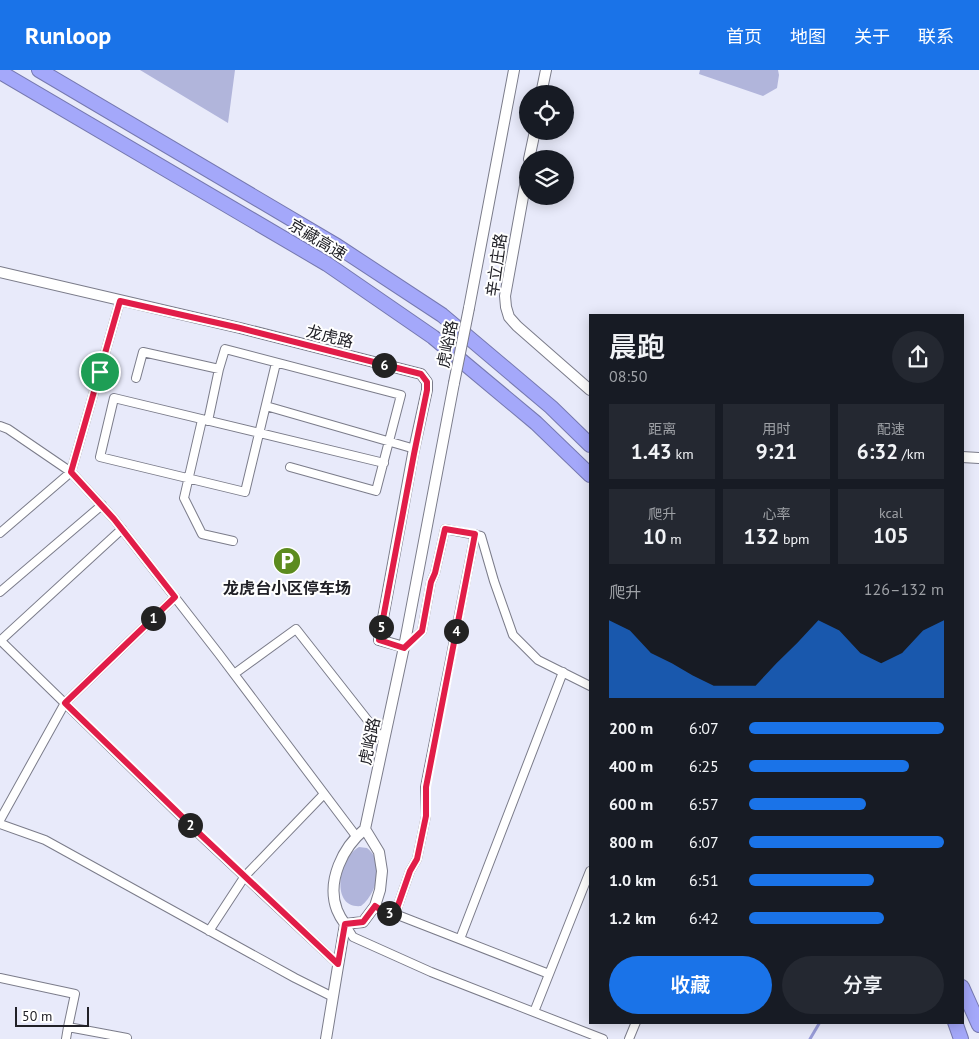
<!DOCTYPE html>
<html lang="zh">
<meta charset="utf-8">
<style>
:root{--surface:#171b24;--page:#242831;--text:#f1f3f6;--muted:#9ea1a6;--accent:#1a73e8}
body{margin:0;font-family:"PT Sans","Noto Sans SC",sans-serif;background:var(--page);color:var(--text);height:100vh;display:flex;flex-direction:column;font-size:19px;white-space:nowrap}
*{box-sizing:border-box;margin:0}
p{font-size:16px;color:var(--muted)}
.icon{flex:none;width:28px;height:28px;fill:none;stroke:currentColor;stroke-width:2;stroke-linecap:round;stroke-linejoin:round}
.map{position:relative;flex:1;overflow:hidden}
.panel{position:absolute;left:589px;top:244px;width:375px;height:710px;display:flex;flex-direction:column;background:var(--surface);border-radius:0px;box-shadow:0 2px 12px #0003}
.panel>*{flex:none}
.fabs{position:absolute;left:519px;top:15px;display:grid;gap:10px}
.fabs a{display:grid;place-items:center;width:55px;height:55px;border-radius:50%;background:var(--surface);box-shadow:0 2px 12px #0003;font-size:25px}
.scale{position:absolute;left:15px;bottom:12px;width:74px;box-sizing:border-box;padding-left:5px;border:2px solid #212127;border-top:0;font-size:14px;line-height:18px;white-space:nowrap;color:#212127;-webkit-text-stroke:4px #fff;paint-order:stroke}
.pin{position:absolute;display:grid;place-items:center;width:42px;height:42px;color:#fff;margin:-21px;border:2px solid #fff;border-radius:50%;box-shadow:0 1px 5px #0007}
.km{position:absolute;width:25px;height:25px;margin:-12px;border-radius:50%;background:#222;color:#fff;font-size:14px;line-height:25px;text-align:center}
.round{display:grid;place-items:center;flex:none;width:52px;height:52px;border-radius:26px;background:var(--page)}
.overview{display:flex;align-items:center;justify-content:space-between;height:85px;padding:0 20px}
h1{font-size:28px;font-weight:600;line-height:38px}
.metrics{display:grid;grid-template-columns:repeat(3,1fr);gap:8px;height:85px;padding:5px 20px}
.metrics div{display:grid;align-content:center;border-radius:0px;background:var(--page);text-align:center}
.metrics b{font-size:21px;font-weight:600}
.metrics small{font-size:14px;font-weight:400}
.metrics p{font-size:14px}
.chart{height:140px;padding:10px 20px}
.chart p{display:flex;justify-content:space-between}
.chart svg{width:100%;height:90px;margin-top:5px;fill:var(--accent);opacity:.7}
.cta{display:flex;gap:10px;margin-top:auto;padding:10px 20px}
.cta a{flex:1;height:58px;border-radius:30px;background:var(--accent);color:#fff;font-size:20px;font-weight:600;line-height:58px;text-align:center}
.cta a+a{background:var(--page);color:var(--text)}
ul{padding:0 20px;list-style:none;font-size:16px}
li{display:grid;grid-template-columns:80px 60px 1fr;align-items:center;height:38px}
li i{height:12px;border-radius:6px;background:var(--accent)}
header{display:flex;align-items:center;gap:30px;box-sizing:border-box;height:70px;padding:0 25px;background:var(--accent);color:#fff}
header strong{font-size:24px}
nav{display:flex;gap:28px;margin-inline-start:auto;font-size:18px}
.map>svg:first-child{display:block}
</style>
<header>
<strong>Runloop</strong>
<nav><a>首页</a><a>地图</a><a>关于</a><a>联系</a></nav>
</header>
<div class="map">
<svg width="979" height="969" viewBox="0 0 979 969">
<rect width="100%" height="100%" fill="#e8eafa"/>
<path fill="#b1b5db" d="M140 0H235L228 53Z
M700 0H778L779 5 777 18 763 26 699 4Z
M359 777 367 778C386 792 377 823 361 836 330 839 338 789 359 777Z"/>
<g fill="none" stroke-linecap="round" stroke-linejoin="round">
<path stroke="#979bd7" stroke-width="3" d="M810 969 820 952"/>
<defs>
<path id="minor" d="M276 293 245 422 100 387 114 328C204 350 294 372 384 393
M136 308 143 282 219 299 225 279 401 325 376 421 290 397
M266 336 415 379
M202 350 184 428 202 464 233 471
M208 351 219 299
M0 356 8 359 71 402 114 449 219 584 356 766
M0 463 71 402 120 231
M0 522 102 435
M0 570 202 767 338 894
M1 570 122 459
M404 577 422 561 431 512 435 503 445 459 481 466 494 511 513 565 538 590 590 616
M234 604 296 559 384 671
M0 750 65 633 175 527
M0 754 45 770 295 908 333 927
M375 836 384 842 395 844 410 801 417 789 426 746 425 717 475 464
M395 844 549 904
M345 854 353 867 431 902 603 969
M209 861 245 806 324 724
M460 869 563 602
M0 908 75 924 68 957
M534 942 590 801
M66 969 68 957 127 968
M629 969 636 952"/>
<path id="tertiary" d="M541 24 546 0
M529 89 535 61
M528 99 505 226 506 237 509 247 517 256 590 320
M0 202 240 258 421 304 427 312V320L413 384 379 570 404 577
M469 238 514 0
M962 387 979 388
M365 759 404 577 454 313
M326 969 345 854C342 850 339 845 337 840 326 811 343 777 365 759L379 782 382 801 380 820 375 836 363 852 345 854"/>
<path id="motorway" d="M39 0 337 176 442 245 551 337 590 375
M0 2 327 194 433 267 536 353 590 405
M962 917 979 955
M955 952 961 969"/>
</defs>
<use href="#minor" stroke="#7b7c8a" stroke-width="10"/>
<use href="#tertiary" stroke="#7b7c8a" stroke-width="12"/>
<use href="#motorway" stroke="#7679b0" stroke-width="16"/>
<use href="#minor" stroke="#fff" stroke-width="8"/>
<use href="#tertiary" stroke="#fff" stroke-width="10"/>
<use href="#motorway" stroke="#a4a8fa" stroke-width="14"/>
<defs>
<path id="tertiary-bridge" d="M454 313 469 238"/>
</defs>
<use href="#tertiary-bridge" stroke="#7b7c8a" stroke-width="12" stroke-linecap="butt"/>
<use href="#tertiary-bridge" stroke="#fff" stroke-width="10"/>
</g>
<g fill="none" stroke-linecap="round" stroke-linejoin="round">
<defs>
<path id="route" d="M120 231 240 258 421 304 427 312V320L414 384 379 570 404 578 422 561 431 512 435 503 445 459 475 464 426 717V746L417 789 410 801 395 844 384 842 375 836 363 852 345 854 338 894 202 766 65 633 175 527 114 449 71 402Z"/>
</defs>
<use href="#route" stroke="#fff" stroke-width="10"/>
<use href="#route" stroke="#e11d48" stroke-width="6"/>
</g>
<defs>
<symbol id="parking-disc" viewBox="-11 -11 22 22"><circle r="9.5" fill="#5c8b1e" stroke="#fff"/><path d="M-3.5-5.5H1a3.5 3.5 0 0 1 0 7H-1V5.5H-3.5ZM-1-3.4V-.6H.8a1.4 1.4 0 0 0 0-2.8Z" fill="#fff"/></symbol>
</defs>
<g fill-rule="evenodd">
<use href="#parking-disc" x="271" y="475" width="32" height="32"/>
</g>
<g text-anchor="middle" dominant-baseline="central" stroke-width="4" stroke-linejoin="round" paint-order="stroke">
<g font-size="16" fill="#212127" stroke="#fff">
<text transform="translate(318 169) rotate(31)">京藏高速</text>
<text transform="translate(496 195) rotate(-82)">辛立庄路</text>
<text transform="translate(330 266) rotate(14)">龙虎路</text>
<text transform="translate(447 274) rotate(-79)">虎峪路</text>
<text transform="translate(369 671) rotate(-78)">虎峪路</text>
</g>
<g font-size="16" font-weight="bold" fill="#212127" stroke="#fff">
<text x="287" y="518">龙虎台小区停车场</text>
</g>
</g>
</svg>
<div class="fabs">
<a><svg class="icon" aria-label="locate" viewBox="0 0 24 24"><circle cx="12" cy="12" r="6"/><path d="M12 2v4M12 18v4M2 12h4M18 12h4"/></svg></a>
<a><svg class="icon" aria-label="layers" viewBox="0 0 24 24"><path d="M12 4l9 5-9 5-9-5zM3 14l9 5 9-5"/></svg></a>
</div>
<div class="scale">50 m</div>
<div class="pin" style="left:100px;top:302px;background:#1e9e55"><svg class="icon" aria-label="arrive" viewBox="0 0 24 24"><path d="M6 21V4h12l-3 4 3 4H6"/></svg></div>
<b class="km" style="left:153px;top:548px">1</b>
<b class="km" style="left:190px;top:755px">2</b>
<b class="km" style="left:389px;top:843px">3</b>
<b class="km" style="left:456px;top:561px">4</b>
<b class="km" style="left:381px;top:557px">5</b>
<b class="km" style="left:384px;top:295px">6</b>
<section class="panel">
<div class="overview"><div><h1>晨跑</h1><p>08:50</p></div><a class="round"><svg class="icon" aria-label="share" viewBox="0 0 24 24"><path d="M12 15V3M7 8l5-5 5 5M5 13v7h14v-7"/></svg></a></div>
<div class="metrics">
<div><p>距离</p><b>1.43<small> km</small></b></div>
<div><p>用时</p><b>9:21</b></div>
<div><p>配速</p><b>6:32<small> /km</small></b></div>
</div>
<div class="metrics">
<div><p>爬升</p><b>10<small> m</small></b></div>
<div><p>心率</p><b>132<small> bpm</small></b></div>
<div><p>kcal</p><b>105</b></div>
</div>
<div class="chart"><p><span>爬升</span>126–132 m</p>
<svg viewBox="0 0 160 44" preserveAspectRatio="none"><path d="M0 44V6L10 11L20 22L30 27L40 33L50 38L60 38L70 38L80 27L90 17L100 6L110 11L120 22L130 27L140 22L150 11L160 6V44z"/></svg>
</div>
<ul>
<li><b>200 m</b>6:07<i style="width:100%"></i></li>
<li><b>400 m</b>6:25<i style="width:82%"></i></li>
<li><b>600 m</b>6:57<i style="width:60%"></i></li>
<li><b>800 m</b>6:07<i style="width:100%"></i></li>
<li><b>1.0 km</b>6:51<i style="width:64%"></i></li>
<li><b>1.2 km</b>6:42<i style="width:69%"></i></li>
</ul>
<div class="cta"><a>收藏</a><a>分享</a></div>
</section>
</div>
